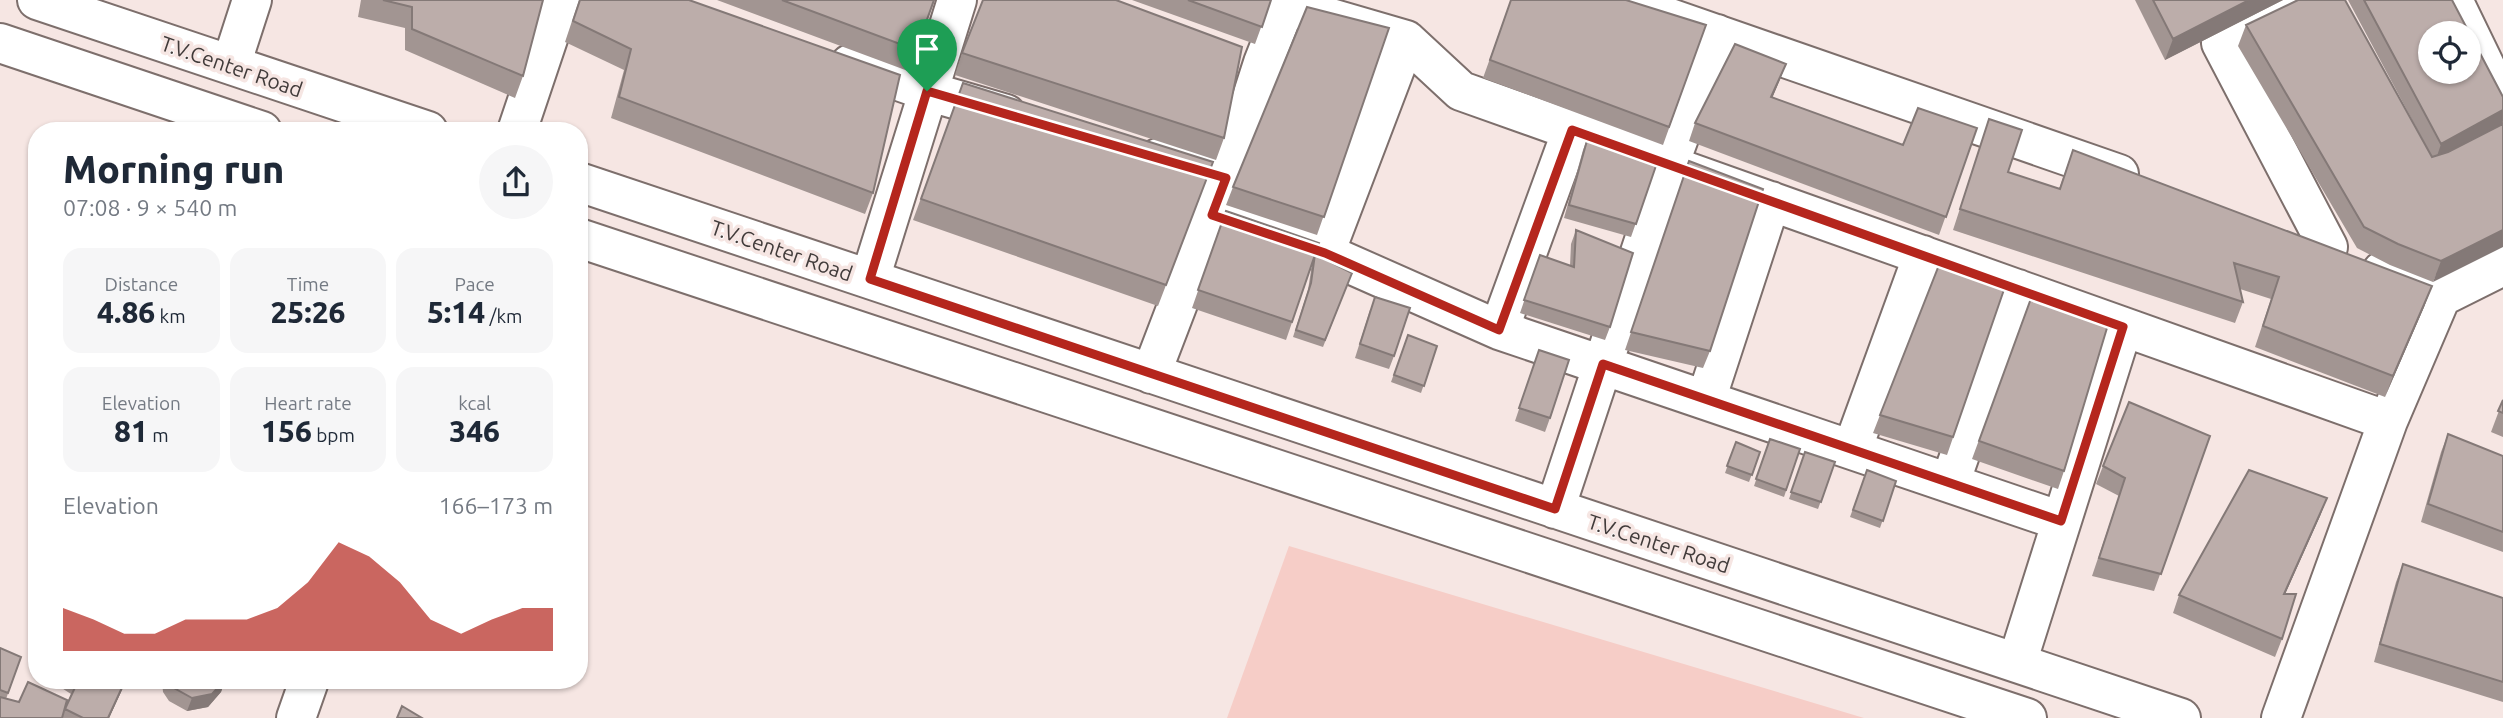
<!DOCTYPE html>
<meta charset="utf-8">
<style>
:root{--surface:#fff;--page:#f6f6f7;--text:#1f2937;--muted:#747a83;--accent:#b5261d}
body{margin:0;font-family:Ubuntu,sans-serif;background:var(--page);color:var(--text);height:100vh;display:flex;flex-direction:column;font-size:26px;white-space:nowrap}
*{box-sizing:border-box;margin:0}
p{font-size:23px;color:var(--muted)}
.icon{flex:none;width:38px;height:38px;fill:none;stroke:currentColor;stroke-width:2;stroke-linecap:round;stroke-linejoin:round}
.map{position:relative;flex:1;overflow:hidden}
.side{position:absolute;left:28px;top:122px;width:560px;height:567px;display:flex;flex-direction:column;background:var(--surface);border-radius:28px;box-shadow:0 2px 5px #0004}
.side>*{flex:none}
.fabs{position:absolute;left:2418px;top:21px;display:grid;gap:14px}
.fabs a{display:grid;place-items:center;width:63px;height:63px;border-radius:50%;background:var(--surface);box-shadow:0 2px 5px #0004;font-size:35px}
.pin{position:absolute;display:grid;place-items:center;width:60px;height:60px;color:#fff;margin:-72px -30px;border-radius:50% 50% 50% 0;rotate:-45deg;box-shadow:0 0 7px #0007}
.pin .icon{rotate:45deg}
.round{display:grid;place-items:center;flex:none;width:74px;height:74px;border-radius:37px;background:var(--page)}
.headline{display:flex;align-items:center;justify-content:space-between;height:119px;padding:0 35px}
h1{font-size:38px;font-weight:800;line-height:52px}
.metrics{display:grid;grid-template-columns:repeat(3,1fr);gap:10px;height:119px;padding:7px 35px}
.metrics div{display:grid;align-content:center;border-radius:18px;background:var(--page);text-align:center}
.metrics b{font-size:30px;font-weight:800}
.metrics small{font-size:19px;font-weight:400}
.metrics p{font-size:19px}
.chart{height:196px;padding:14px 35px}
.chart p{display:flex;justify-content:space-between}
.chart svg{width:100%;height:126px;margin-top:7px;fill:var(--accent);opacity:.7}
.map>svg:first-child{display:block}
</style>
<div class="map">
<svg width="2503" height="718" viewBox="0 0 2503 718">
<rect width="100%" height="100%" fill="#f6e6e3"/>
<path fill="#f6cdc7" d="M1289 546 1864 718H1227Z"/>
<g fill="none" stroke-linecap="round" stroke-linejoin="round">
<defs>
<path id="minor" d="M37 0 428 131
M1618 0 2119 174
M2306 0 2221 43 2328 247
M2453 0 2503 103
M1286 5 1406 40 1461 91 2388 421
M0 43 262 131
M850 64 927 91 1006 114
M231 65 252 0
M517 131 561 0
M1158 158 1226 178
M579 182 2181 718
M1212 215 1325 253 1499 330 2061 521
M579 238 2027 718
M1325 253 1406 40
M2382 271 2441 297
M870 279 957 0
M1499 330 1572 130
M1151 374 1226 178 1263 63 1288 0
M1706 400 1771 201
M1852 450 1923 255
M1950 483 2018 289
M1555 509 1669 165 1717 34
M2017 663 2123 327
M296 718 309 681
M2281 718 2388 421 2441 297 2503 266"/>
</defs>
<use href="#minor" stroke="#7d6f6c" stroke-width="42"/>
<use href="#minor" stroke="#fff" stroke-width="38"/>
</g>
<path fill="#a29592" d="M361 0H543L523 76 515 98 405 50V28L358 17Z
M579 0 873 193 865 214 611 118 624 70 565 42Z
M717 0H935L908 71Z
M1132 0H1271L1255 44Z
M1511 0 1706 25 1663 145 1483 78Z
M2135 0H2283L2165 60Z
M2348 0H2452L2503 97V121L2502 124 2433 282 2390 265 2357 248 2238 46 2246 25 2432 157Z
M1389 28 1317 235 1226 205 1233 187Z
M962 53 1224 138 1216 160 955 75Z
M1786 64 1772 98 1903 145 1977 128 1939 235 1689 141 1695 123Z
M963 83 1213 162 1158 306 913 220Z
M1989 119 2008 172 2059 189 2073 150 2432 286 2424 307 2385 397 2255 347 2271 299 2240 289 2243 302 2235 323 1953 230Z
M1588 137 1658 160 1631 237 1564 218 1583 150Z
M1683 179 1710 351 1703 368 1625 350Z
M1226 211 1352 273 1323 347 1293 337 1308 290 1312 264 1286 340 1192 308Z
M1576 230 1610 327 1605 340 1520 313 1540 255 1570 266 1571 244Z
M2007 281 1947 455 1873 433 1880 415Z
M2033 293 2064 471 2058 489 1972 459Z
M1370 310 1394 356 1389 369 1355 358Z
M1408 335 1437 346 1421 393 1391 382Z
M1539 350 1550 418 1545 432 1515 421Z
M2503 400V437L2491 432Z
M2448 434 2503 456V552L2421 522 2441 452Z
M2210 436 2154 591 2092 576 2119 496 2096 484 2103 466Z
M1770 439 1800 449 1784 497 1754 486Z
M1736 442 1760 452 1749 482 1725 473Z
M1805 452 1835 462 1818 509 1789 499Z
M1867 470 1896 481 1880 528 1850 517Z
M2327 498 2320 516 2285 594 2282 639 2275 657 2173 613 2179 595Z
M2403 564 2503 598V702L2374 662 2396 582Z
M0 648 21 657 6 699 19 702 66 705 71 694 57 685 58 681H126L109 718H0Z
M162 681H225L221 692 208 707 187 711 169 701 163 692Z"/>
<path fill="#847977" d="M2249 0H2283L2165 60 2173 39Z
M1786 64 1779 82 1765 115 1771 97Z
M2503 110V121L2502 125 2435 162 2441 144Z
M2503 230V247L2433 282 2441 261Z
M2432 286 2424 307 2385 397 2393 376Z
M2327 498 2320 516 2277 612 2284 594Z
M125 681H126L109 718H108Z
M224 681H225L221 692 208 707 187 711 192 698Z"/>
<path fill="#bcadaa" stroke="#847977" stroke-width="2" fill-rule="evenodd" d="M383 0H543L523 76 412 29V7Z
M580 0H689L900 75 873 193 619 97 631 49 573 21Z
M782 0H934L916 50Z
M983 0H1116L1242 47 1224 138 962 53Z
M1188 0H1271L1262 27Z
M1511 0H1626L1706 25 1669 127 1490 60Z
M2153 0H2249L2173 39Z
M2298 0H2345L2432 157 2448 152 2503 124V230L2441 261 2398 244 2364 227 2246 25Z
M2364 0H2452L2503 97V110L2441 144ZM2431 33H2469V72H2431Z
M1307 7 1389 28 1324 217 1233 187Z
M1735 44 1786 64 1771 97 1903 145 1918 108 1977 128 1946 217 1695 123Z
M963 83 1213 162 1166 285 921 199Z
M1989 119 2022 130 2008 172 2060 189 2073 150 2432 286 2393 376 2263 326 2279 277 2234 263 2243 302 1960 209Z
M1588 137 1658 160 1636 224 1569 205Z
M1689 161 1763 189 1710 351 1631 332Z
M1226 211 1319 243 1292 322 1198 290Z
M1576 230 1633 253 1610 327 1524 300 1540 255 1574 267Z
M1315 254 1352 273 1325 340 1296 330 1311 283Z
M1941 260 2007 281 1953 437 1880 415Z
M2033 293 2110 318 2064 471 1979 441Z
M1375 297 1410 308 1394 356 1360 344Z
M1408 335 1437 346 1424 386 1394 375Z
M1539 350 1569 360 1550 418 1519 408Z
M2503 400V413L2498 411Z
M2129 402 2210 436 2161 574 2099 558 2125 478 2103 466Z
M2448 434 2503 456V532L2428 504Z
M1770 439 1800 449 1786 490 1756 479Z
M1736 442 1760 452 1752 475 1727 466Z
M1805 452 1835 462 1821 502 1791 492Z
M1867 470 1896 481 1883 521 1853 510Z
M2249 470 2327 498 2284 594H2296L2282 639 2179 595Z
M2403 564 2503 598V682L2380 644Z
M0 648 21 657 8 693 0 690Z
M77 681H125L108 718H83L65 709 78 681Z
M169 681H224L212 694 192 698 174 688Z
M28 682 67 700 62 718H0V697L19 702Z
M402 706 422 718H397Z"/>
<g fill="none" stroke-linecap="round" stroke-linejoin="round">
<defs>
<path id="route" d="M927 91 1226 178 1212 215 1325 253 1499 330 1572 130 2123 327 2061 521 1603 364 1555 509 870 279Z"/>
</defs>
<use href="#route" stroke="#fff" stroke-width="14"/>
<use href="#route" stroke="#b5261d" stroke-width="9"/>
</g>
<g text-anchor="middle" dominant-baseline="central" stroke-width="7" stroke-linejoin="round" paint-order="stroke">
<g font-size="21" fill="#413b3a" stroke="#f6e6e3">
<text transform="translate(232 66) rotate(19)">T.V.Center Road</text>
<text transform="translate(782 250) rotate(19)">T.V.Center Road</text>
<text transform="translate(1659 543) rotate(18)">T.V.Center Road</text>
</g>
</g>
</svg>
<div class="fabs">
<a><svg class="icon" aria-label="locate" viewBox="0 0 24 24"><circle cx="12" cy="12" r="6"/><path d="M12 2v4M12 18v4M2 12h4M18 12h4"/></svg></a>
</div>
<div class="pin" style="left:927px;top:91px;background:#1e9e55"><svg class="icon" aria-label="arrive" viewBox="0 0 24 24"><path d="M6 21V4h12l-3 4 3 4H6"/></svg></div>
<section class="side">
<div class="headline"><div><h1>Morning run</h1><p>07:08 · 9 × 540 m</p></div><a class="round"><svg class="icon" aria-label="share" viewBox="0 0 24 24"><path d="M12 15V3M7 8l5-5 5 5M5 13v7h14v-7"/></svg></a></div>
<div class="metrics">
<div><p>Distance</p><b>4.86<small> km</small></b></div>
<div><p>Time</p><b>25:26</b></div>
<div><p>Pace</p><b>5:14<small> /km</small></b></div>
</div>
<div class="metrics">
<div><p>Elevation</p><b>81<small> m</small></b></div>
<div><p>Heart rate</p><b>156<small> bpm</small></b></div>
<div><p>kcal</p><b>346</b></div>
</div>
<div class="chart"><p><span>Elevation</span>166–173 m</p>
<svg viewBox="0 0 160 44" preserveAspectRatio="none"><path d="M0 44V29L10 33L20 38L30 38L40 33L50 33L60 33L70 29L80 20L90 6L100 11L110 20L120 33L130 38L140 33L150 29L160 29V44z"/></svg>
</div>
</section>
</div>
